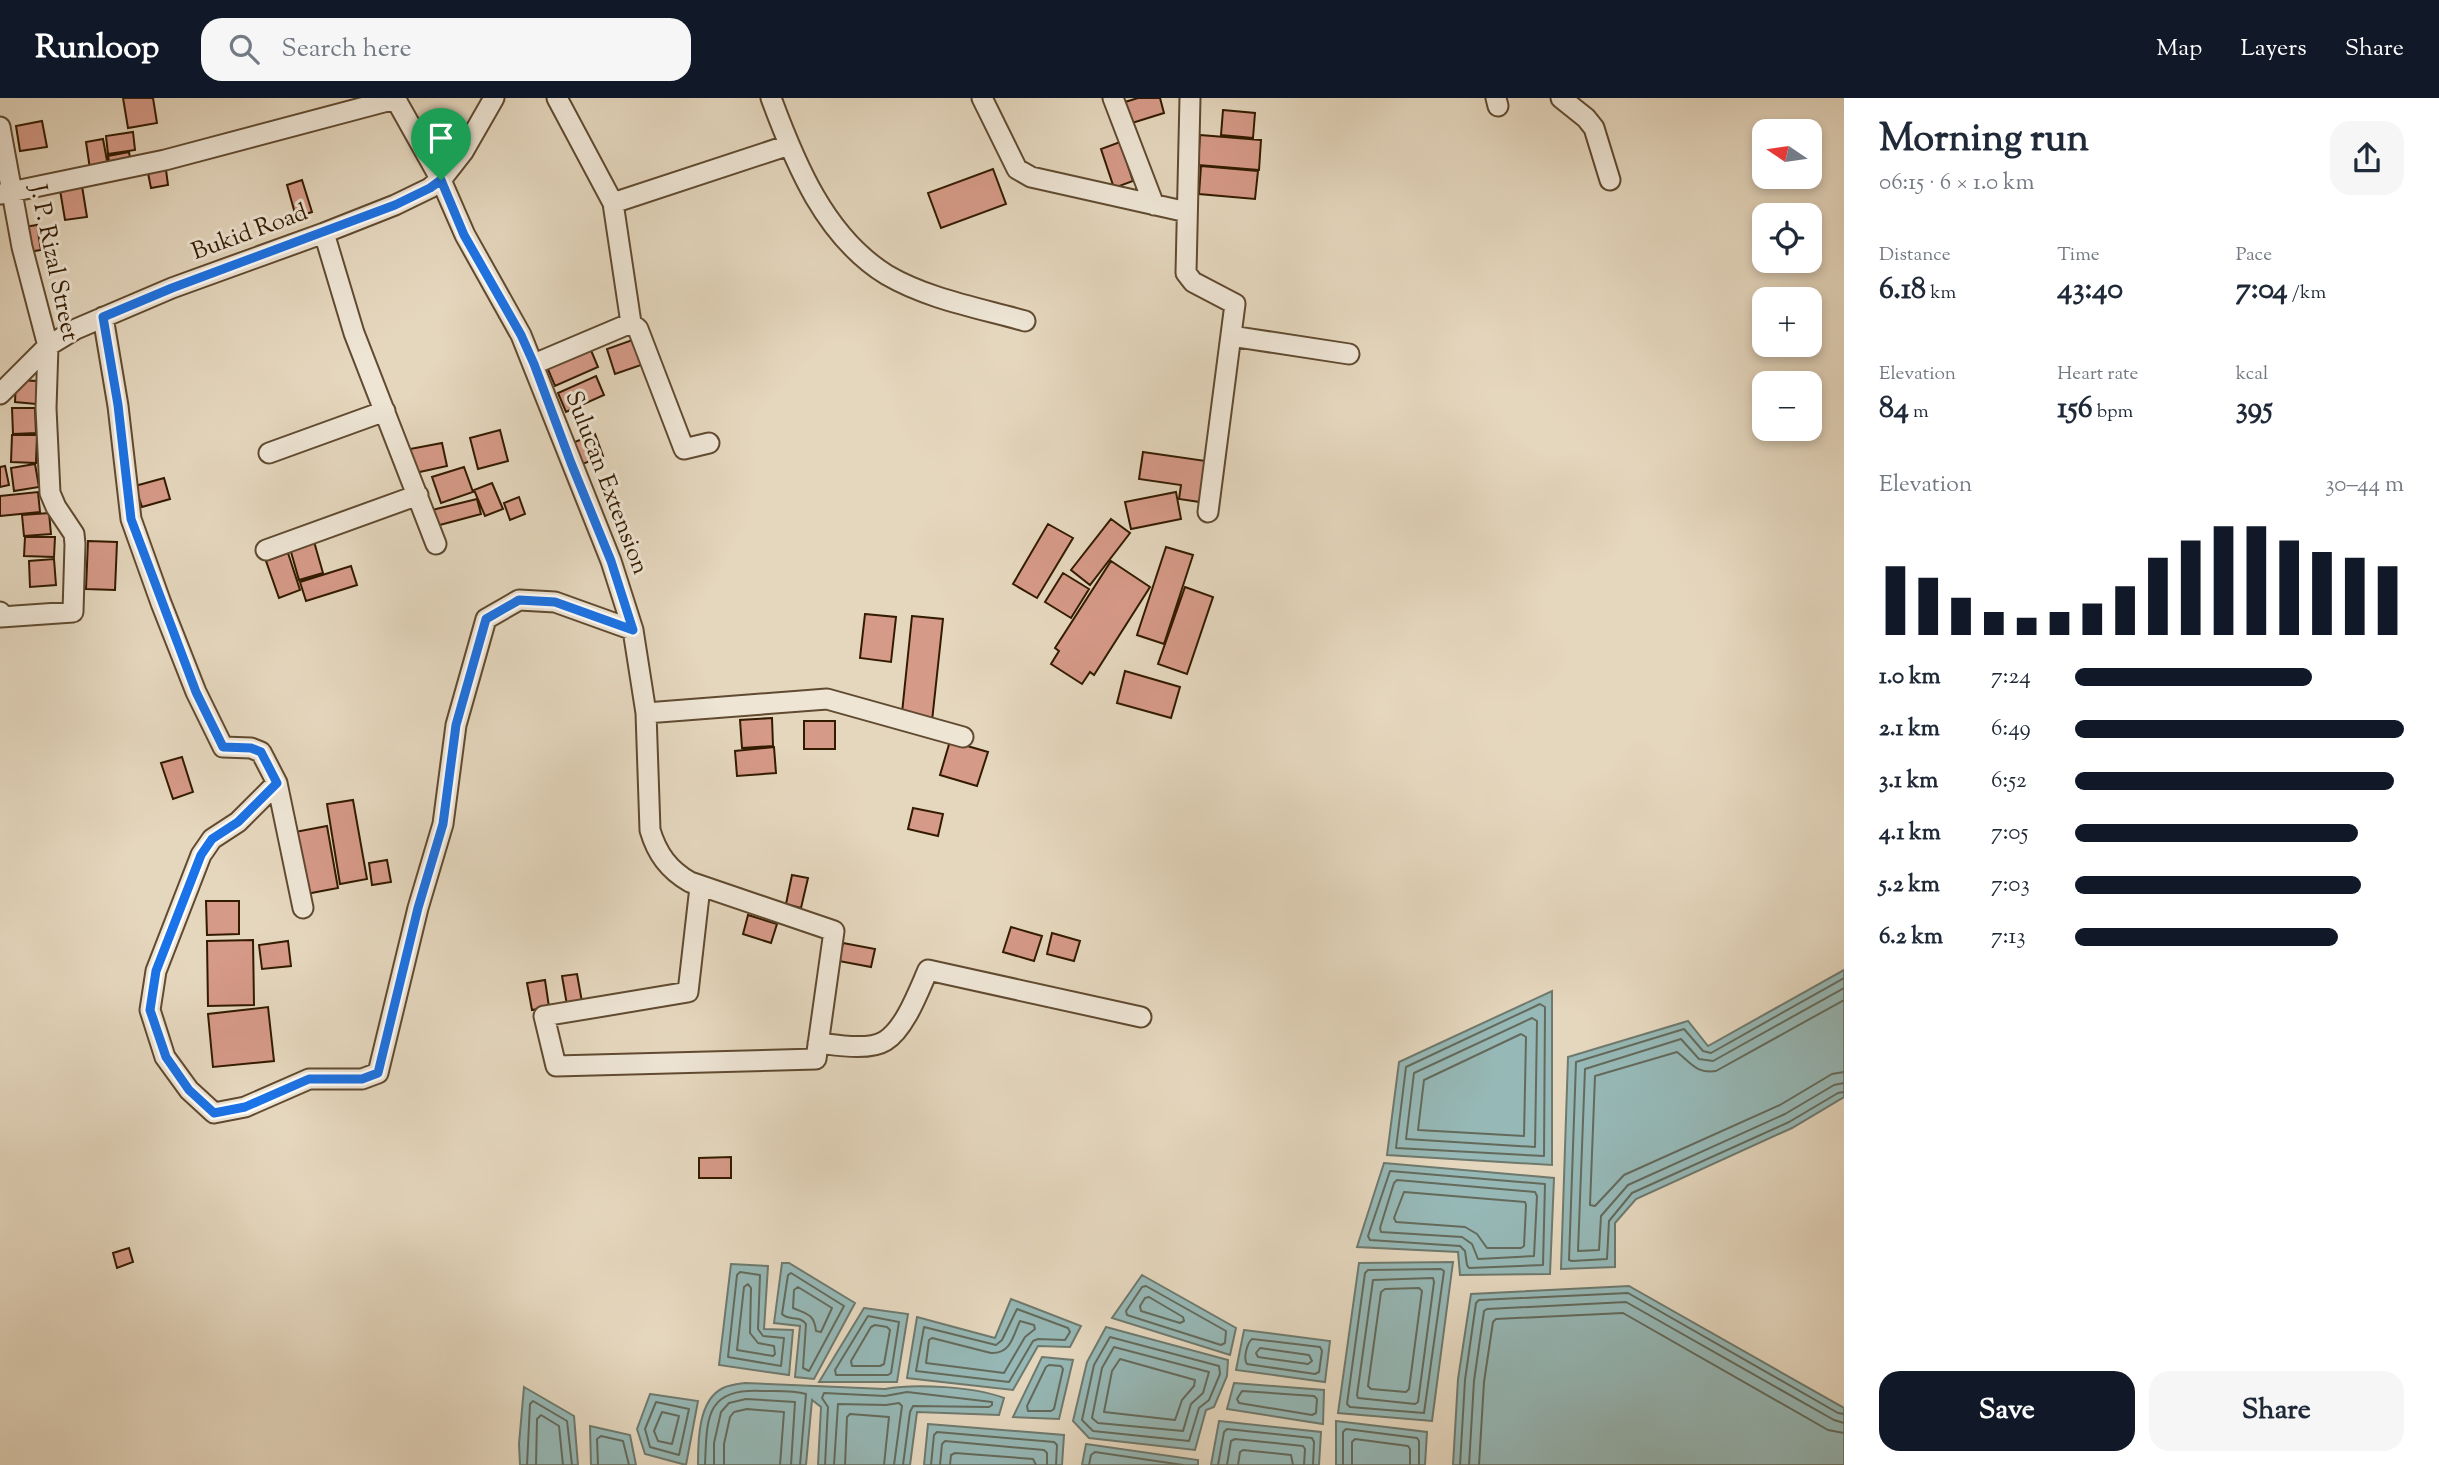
<!DOCTYPE html>
<meta charset="utf-8">
<style>
:root{--surface:#fff;--page:#f6f6f7;--text:#1f2937;--muted:#747a83;--accent:#111827}
body{margin:0;font-family:"Sorts Mill Goudy",serif;background:var(--page);color:var(--text);height:100vh;display:flex;flex-direction:column;font-size:26px;white-space:nowrap}
*{box-sizing:border-box;margin:0}
p{font-size:23px;color:var(--muted)}
.icon{flex:none;width:38px;height:38px;fill:none;stroke:currentColor;stroke-width:2;stroke-linecap:round;stroke-linejoin:round}
.map{position:relative;flex:1;overflow:hidden}
.side{display:flex;flex-direction:column;background:var(--surface);width:595px}
.side>*{flex:none}
.needle{width:46px;rotate:283deg}
.controls{position:absolute;left:1752px;top:21px;display:grid;gap:14px}
.controls a{display:grid;place-items:center;width:70px;height:70px;border-radius:14px;background:var(--surface);box-shadow:0 4px 10px #0003;font-size:35px}
.pin{position:absolute;display:grid;place-items:center;width:60px;height:60px;color:#fff;margin:-72px -30px;border-radius:50% 50% 50% 0;rotate:-45deg;box-shadow:0 0 7px #0007}
.pin .icon{rotate:45deg}
.round{display:grid;place-items:center;flex:none;width:74px;height:74px;border-radius:21px;background:var(--page)}
.overview{display:flex;align-items:center;justify-content:space-between;height:119px;padding:0 35px}
h1{font-size:38px;font-weight:700;line-height:52px}
.figures{display:grid;grid-template-columns:repeat(3,1fr);gap:10px;height:119px;padding:7px 35px}
.figures div{display:grid;align-content:center}
.figures b{font-size:30px;font-weight:700}
.figures small{font-size:19px;font-weight:400}
.figures p{font-size:19px}
.chart{height:196px;padding:14px 35px}
.chart p{display:flex;justify-content:space-between}
.chart svg{width:100%;height:126px;margin-top:7px;stroke:var(--accent);stroke-width:6}
.cta{display:flex;gap:14px;margin-top:auto;padding:14px 35px}
.cta a{flex:1;height:80px;border-radius:21px;background:var(--accent);color:#fff;font-size:28px;font-weight:700;line-height:80px;text-align:center}
.cta a+a{background:var(--page);color:var(--text)}
ul{padding:0 35px;list-style:none;font-size:23px}
li{display:grid;grid-template-columns:112px 84px 1fr;align-items:center;height:52px}
li i{height:18px;border-radius:9px;background:var(--accent)}
header{display:flex;align-items:center;gap:42px;box-sizing:border-box;height:98px;padding:0 35px;background:var(--accent);color:#fff}
header strong{font-size:33px}
nav{display:flex;gap:38px;margin-inline-start:auto;font-size:24px}
.search{width:490px;height:63px;background:var(--page);display:flex;align-items:center;gap:18px;box-sizing:border-box;padding:0 24px;border-radius:21px;color:var(--muted);font-size:26px}
main{display:flex;flex:1;min-height:0}
.map>svg:first-child{display:block}
</style>
<header>
<strong>Runloop</strong>
<div class="search"><svg class="icon" aria-label="search" viewBox="0 0 24 24"><circle cx="10" cy="10" r="6"/><path d="M15 15l6 6"/></svg>Search here</div>
<nav><a>Map</a><a>Layers</a><a>Share</a></nav>
</header>
<main>
<div class="map">
<svg width="1844" height="1367" viewBox="0 0 1844 1367">
<rect width="100%" height="100%" fill="#e5d7be"/>
<filter id="stains"><feTurbulence type="fractalNoise" baseFrequency=".00286" numOctaves="4"/><feColorMatrix values="0 0 0 0 .2 0 0 0 0 .09 0 0 0 0 .02 0 0 0 .5 -.17"/></filter>
<radialGradient id="worn" r=".72"><stop offset=".6" stop-color="#630" stop-opacity="0"/><stop offset="1" stop-color="#630" stop-opacity=".3"/></radialGradient>
<path fill="#96b8b6" stroke="#6e796d" stroke-width="2" d="M1844 872V999L1792 1030 1636 1101 1615 1125V1169L1561 1171 1568 959 1688 923 1708 948Z
M1552 893V1067L1387 1057 1399 964Z
M1384 1065 1554 1080 1550 1176 1460 1177 1458 1154 1357 1149Z
M1453 1164 1432 1323 1338 1315 1359 1165Z
M782 1165H789L855 1205 814 1281 795 1279 800 1228 774 1225Z
M731 1166 768 1168 764 1231 793 1232 789 1277 719 1267Z
M1142 1177 1236 1230 1230 1257 1112 1220Z
M1629 1188 1844 1310V1367H1453L1458 1281 1471 1196Z
M1011 1201 1081 1228 1070 1249 1038 1248 1013 1292 907 1280 917 1219 995 1240Z
M864 1210 908 1216 897 1284H819Z
M1106 1229 1228 1262 1227 1278 1214 1309 1206 1312 1195 1352 1089 1340 1073 1323 1087 1264Z
M1244 1232 1330 1243 1325 1284 1236 1272Z
M1042 1259 1073 1262 1059 1321 1013 1319Z
M745 1285 885 1291C916 1285 975 1289 1004 1300L999 1317 917 1314 910 1367H818L821 1309 812 1302 806 1367H698C698 1343 698 1302 723 1290 729 1287 738 1286 745 1285Z
M1234 1285 1324 1292 1323 1326 1227 1311Z
M524 1289 574 1318 578 1367H520L519 1346Z
M650 1296 698 1303 686 1367 645 1356 637 1331Z
M1219 1323 1321 1334 1319 1367H1211Z
M1336 1323 1427 1334 1425 1367H1336Z
M928 1326 1064 1337 1062 1367H924Z
M590 1328 630 1337 636 1367H591Z
M1086 1346 1198 1362V1367H1082Z"/>
<g fill="none" stroke-linecap="round" stroke-linejoin="round">
<path stroke="#646a5b" stroke-width="2" d="M1844 880 1711 955 1703 953 1684 931 1576 964 1569 1162 1572 1163 1607 1161 1609 1123 1632 1095 1789 1024 1838 995 1844 994
M1844 890 1713 963 1699 961 1681 941 1585 971 1578 1153 1599 1152 1601 1118 1628 1087 1785 1016 1834 987 1844 985
M1844 902 1716 973C1696 976 1690 964 1677 954L1595 978 1590 1107 1595 1108 1624 1077 1780 1007 1832 976 1844 974
M1540 906 1545 909 1544 1058 1396 1050 1406 969Z
M1532 920 1537 923 1535 1049 1406 1041 1414 975Z
M1521 936 1526 939 1524 1038 1418 1032 1424 982Z
M1390 1073 1545 1086 1543 1167 1469 1170 1467 1167 1465 1153 1460 1148 1370 1142 1368 1138Z
M1397 1082 1535 1094 1537 1098 1534 1158 1478 1161 1472 1146 1462 1139 1381 1134 1380 1130 1394 1085Z
M1404 1094 1525 1104 1526 1107 1524 1148 1521 1150H1487L1477 1136 1465 1129 1396 1124 1394 1120Z
M1368 1172 1441 1171 1444 1173 1424 1315 1350 1309 1347 1306 1365 1175Z
M740 1174 760 1177 758 1231 763 1238 784 1240 781 1268 728 1259 737 1177Z
M791 1175 844 1208 809 1273 803 1270 806 1226C800 1217 788 1223 782 1216L788 1177Z
M1433 1180 1434 1184 1418 1304 1415 1306 1358 1300 1357 1297 1373 1182Z
M748 1186 751 1190 750 1235 758 1245 774 1248 775 1256 773 1258 737 1252 744 1189Z
M1146 1188 1226 1233 1225 1245 1221 1247 1127 1217 1126 1213 1142 1189Z
M798 1189 832 1210 821 1234 816 1233C814 1215 806 1216 793 1210L794 1192Z
M1385 1191 1419 1190 1422 1193 1409 1291 1406 1294 1371 1291 1368 1288 1381 1194Z
M1149 1199 1183 1219 1184 1223 1180 1225 1141 1213 1140 1208 1145 1200Z
M1017 1211 1068 1230 1070 1234 1065 1242 1038 1241 1033 1243 1009 1284 916 1273 924 1229 996 1247 1002 1242Z
M868 1218 899 1224 891 1275 888 1277H836L835 1272Z
M1020 1223 1034 1227 1035 1231 1025 1239 1004 1275 926 1265 929 1242 932 1240 991 1255C1011 1256 1013 1238 1020 1223Z
M875 1227 887 1229 890 1232 884 1266 880 1268H852L851 1263 871 1229Z
M1110 1239 1219 1268 1220 1276 1209 1302 1199 1310 1189 1343 1093 1333 1082 1322 1094 1267Z
M1252 1241 1320 1249 1322 1253 1319 1274 1315 1276 1247 1266C1243 1261 1247 1245 1252 1241Z
M1114 1249 1209 1274 1203 1295 1191 1306 1183 1333 1098 1325 1092 1320 1102 1270Z
M1260 1250 1309 1257 1312 1263 1308 1266 1258 1259 1256 1255Z
M1120 1261 1195 1282 1194 1288 1182 1302 1175 1322 1104 1314 1112 1273Z
M1049 1267 1061 1268 1063 1271 1054 1311 1051 1313H1028L1027 1308 1046 1269Z
M1242 1293 1314 1298 1317 1301 1316 1315 1312 1317 1239 1305 1237 1301Z
M656 1304 689 1311 679 1357 650 1349 645 1331Z
M662 1314 679 1318 672 1346 658 1343 654 1333Z
M527 1367 530 1306 533 1303 567 1323 572 1367
M536 1367 537 1321 541 1317 559 1328 563 1367
M598 1367 597 1341 601 1338 623 1343 629 1367
M705 1367C707 1319 705 1290 763 1293 777 1293 793 1292 806 1296L800 1367
M714 1367V1345L721 1314 729 1305 746 1301 795 1304 791 1367
M724 1367V1346L730 1319 734 1314 747 1311 784 1314 780 1367
M825 1367 828 1309 822 1300 824 1295 885 1298 907 1294 992 1304V1307L989 1309 913 1308 910 1314 903 1367
M834 1367 838 1306 886 1307 899 1305 902 1308 894 1367
M845 1367 847 1319 850 1316 889 1319 884 1367
M931 1367 934 1337 937 1334 1054 1344 1057 1347 1056 1367
M940 1367 942 1346 945 1343 1044 1352 1047 1355V1367
M950 1367 951 1357 955 1355 1033 1361 1036 1367
M1089 1367 1091 1357 1095 1354 1183 1367
M1218 1367 1224 1334 1227 1331 1312 1340 1314 1344 1313 1367
M1227 1367 1231 1343 1235 1341 1303 1348 1305 1351 1304 1367
M1238 1367 1240 1354 1243 1352 1291 1357 1293 1367
M1343 1367V1334L1346 1331 1417 1340 1419 1343V1367
M1352 1367V1344L1355 1341 1408 1348 1410 1351V1367
M1460 1367 1465 1282 1476 1205 1479 1202 1628 1195 1838 1315 1844 1316
M1469 1367 1474 1283 1484 1213 1487 1211 1626 1204 1834 1322 1844 1325
M1479 1367 1484 1284 1493 1224 1496 1221 1623 1215 1828 1332 1844 1335"/>
</g>
<path fill="#d69a88" stroke="#331b00" stroke-width="2" d="M123 0H153L157 25 128 30Z
M1138 0H1160L1164 15 1132 25 1125 4Z
M1223 12 1255 15 1253 40 1221 37Z
M42 23 47 49 20 53 16 28Z
M133 34 135 52 108 56 106 38Z
M1200 37 1261 42 1259 72 1198 67Z
M103 41 108 68 90 71 86 44Z
M1120 44 1133 83 1114 90 1101 51Z
M129 54 131 65 110 68 108 58Z
M1201 68 1258 73 1255 101 1199 96Z
M993 71 1006 106 941 130 928 95Z
M166 72 168 87 151 90 148 75Z
M302 82 312 114 296 119 287 87Z
M82 88 87 119 65 122 60 92Z
M37 127 41 152 28 154 24 129Z
M638 240 647 265 615 276 607 251Z
M590 250 598 269 555 288 547 269Z
M596 278 604 297 566 314 558 295Z
M16 282 37 283 36 306 15 304Z
M12 310H35L36 335 13 336Z
M500 332 508 363 478 371 470 340Z
M595 336 603 358 580 367 572 345Z
M12 337H37L36 365 11 364Z
M442 345 447 368 415 375 410 351Z
M1143 354 1206 363 1200 404 1179 401 1181 387 1139 381Z
M35 366 39 389 14 393 11 370Z
M5 368 9 387 0 389V369Z
M464 369 473 394 441 405 432 379Z
M164 380 170 401 142 409 135 388Z
M492 385 503 411 485 418 474 392Z
M38 394 40 414 0 418V398Z
M1176 394 1181 421 1131 431 1125 404Z
M519 399 525 416 510 422 504 405Z
M477 401 481 416 436 428 432 412Z
M49 415 51 436 24 438 22 417Z
M1111 421 1130 435 1090 487 1071 472Z
M1048 426 1073 440 1037 500 1013 486Z
M25 439H55L54 459 24 458Z
M313 440 323 475 299 482 289 447Z
M88 443 117 444 115 492 86 491Z
M1166 449 1193 457 1164 546 1137 537Z
M288 455 300 492 279 500 266 463Z
M54 461 56 487 30 489 29 463Z
M1111 463 1150 489 1094 577 1090 574 1082 586 1051 566 1059 553 1055 550Z
M351 468 357 487 306 503 300 484Z
M1063 475 1089 491 1071 520 1045 504Z
M1185 489 1213 499 1187 576 1158 566Z
M865 516 896 519 891 564 860 560Z
M912 518 943 521 932 623 902 615Z
M1125 573 1180 589 1171 620 1117 605Z
M772 620 773 648 742 650 740 622Z
M804 623H835V651H804Z
M950 643 988 654 977 688 940 677Z
M774 649 776 675 737 678 735 653Z
M182 659 193 694 173 701 161 665Z
M353 702 367 781 340 786 327 706Z
M913 710 943 716 938 738 908 731Z
M327 728 338 790 306 796 295 734Z
M387 762 391 784 372 787 369 765Z
M792 777 808 780 801 810 786 806Z
M206 803H239V836L207 837Z
M748 817 777 826 771 845 743 836Z
M1011 829 1042 838 1034 863 1003 854Z
M1052 835 1080 843 1074 863 1047 856Z
M253 842 254 907 208 908 207 843Z
M288 843 291 868 262 871 259 847Z
M843 845 875 851 871 869 839 863Z
M577 876 582 904 567 907 562 878Z
M545 882 549 909 532 912 527 885Z
M268 909 274 963 213 969 208 916Z
M731 1059V1080H699V1060Z
M129 1150 133 1164 117 1170 113 1155Z"/>
<g fill="none" stroke-linecap="round" stroke-linejoin="round">
<defs>
<path id="minor" d="M395 0 441 82 465 137 521 237 611 463 633 532 646 615 650 732C657 756 669 772 690 784L834 833 816 961 556 968 544 918 688 894 700 789
M557 0 613 105 631 225
M771 0C795 65 825 139 887 177 928 201 979 210 1025 223
M982 0 1017 71 1031 79 1187 114
M1113 0 1154 107
M1190 0 1186 175 1193 184 1235 206 1208 414
M1496 0 1498 8
M1561 0 1586 20 1594 30 1610 82
M0 29 22 149 48 248 46 310 50 395 56 409 74 436 75 446 73 514 1 519 0 514
M1 96 165 62 395 1
M613 105 789 47
M324 135 354 235 436 446
M103 219 118 308 131 421 161 505 196 594 223 649 251 650 261 654 277 685 303 810
M1231 238 1349 256
M534 266 631 225 638 231 684 351 709 345
M0 296 48 248 76 231 172 190 324 135 395 107 430 90 445 77 463 54 494 0
M269 355 385 313
M266 452 418 397
M646 615 827 601 963 639
M277 685 238 724 212 741 201 757 156 873 150 912 165 959 189 992 214 1015 245 1009 309 981H362L378 975 418 810 443 726 456 627 486 521 519 502 555 504 633 532
M818 945C836 947 869 953 885 943 905 931 919 892 928 872L1141 919"/>
</defs>
<use href="#minor" stroke="#604a30" stroke-width="23"/>
<use href="#minor" stroke="#eee5d5" stroke-width="19"/>
</g>
<g fill="none" stroke-linecap="round" stroke-linejoin="round">
<defs>
<path id="route" d="M441 82 464 137 521 237 534 266 571 365 611 463 633 532 555 504 519 502 486 521 456 627 443 726 418 810 378 975 362 981H309L245 1009 214 1015 189 992 166 959 150 912 156 873 201 757 212 741 238 724 277 685 261 654 251 650 223 649 196 594 131 421 118 307 103 219 172 190 395 107 430 90Z"/>
</defs>
<use href="#route" stroke="#fff" stroke-width="14"/>
<use href="#route" stroke="#1a73e8" stroke-width="9"/>
</g>
<g text-anchor="middle" dominant-baseline="central" stroke-width="6" stroke-linejoin="round" paint-order="stroke">
<g font-size="24" fill="#331b00" stroke="#eee5d5">
<text transform="translate(250 135) rotate(-20)">Bukid Road</text>
<text transform="translate(53 165) rotate(78)">J. P. Rizal Street</text>
<text transform="translate(606 385) rotate(69)">Sulucan Extension</text>
</g>
</g>
<rect width="100%" height="100%" filter="url(#stains)"/>
<rect width="100%" height="100%" fill="url(#worn)"/>
</svg>
<div class="controls">
<a><svg class="needle" viewBox="-14 -14 28 28"><path d="M0-13l5 13h-10z" fill="#e53935"/><path d="M0 13l5-13h-10z" fill="#747a83"/></svg></a>
<a><svg class="icon" aria-label="locate" viewBox="0 0 24 24"><circle cx="12" cy="12" r="6"/><path d="M12 2v4M12 18v4M2 12h4M18 12h4"/></svg></a>
<a>+</a>
<a>−</a>
</div>
<div class="pin" style="left:441px;top:82px;background:#1e9e55"><svg class="icon" aria-label="arrive" viewBox="0 0 24 24"><path d="M6 21V4h12l-3 4 3 4H6"/></svg></div>
</div>
<section class="side">
<div class="overview"><div><h1>Morning run</h1><p>06:15 · 6 × 1.0 km</p></div><a class="round"><svg class="icon" aria-label="share" viewBox="0 0 24 24"><path d="M12 15V3M7 8l5-5 5 5M5 13v7h14v-7"/></svg></a></div>
<div class="figures">
<div><p>Distance</p><b>6.18<small> km</small></b></div>
<div><p>Time</p><b>43:40</b></div>
<div><p>Pace</p><b>7:04<small> /km</small></b></div>
</div>
<div class="figures">
<div><p>Elevation</p><b>84<small> m</small></b></div>
<div><p>Heart rate</p><b>156<small> bpm</small></b></div>
<div><p>kcal</p><b>395</b></div>
</div>
<div class="chart"><p><span>Elevation</span>30–44 m</p>
<svg viewBox="0 0 160 44" preserveAspectRatio="none"><path d="M5 44V20M15 44V24M25 44V31M35 44V36M45 44V38M55 44V36M65 44V33M75 44V27M85 44V17M95 44V11M105 44V6M115 44V6M125 44V11M135 44V15M145 44V17M155 44V20"/></svg>
</div>
<ul>
<li><b>1.0 km</b>7:24<i style="width:72%"></i></li>
<li><b>2.1 km</b>6:49<i style="width:100%"></i></li>
<li><b>3.1 km</b>6:52<i style="width:97%"></i></li>
<li><b>4.1 km</b>7:05<i style="width:86%"></i></li>
<li><b>5.2 km</b>7:03<i style="width:87%"></i></li>
<li><b>6.2 km</b>7:13<i style="width:80%"></i></li>
</ul>
<div class="cta"><a>Save</a><a>Share</a></div>
</section>
</main>
